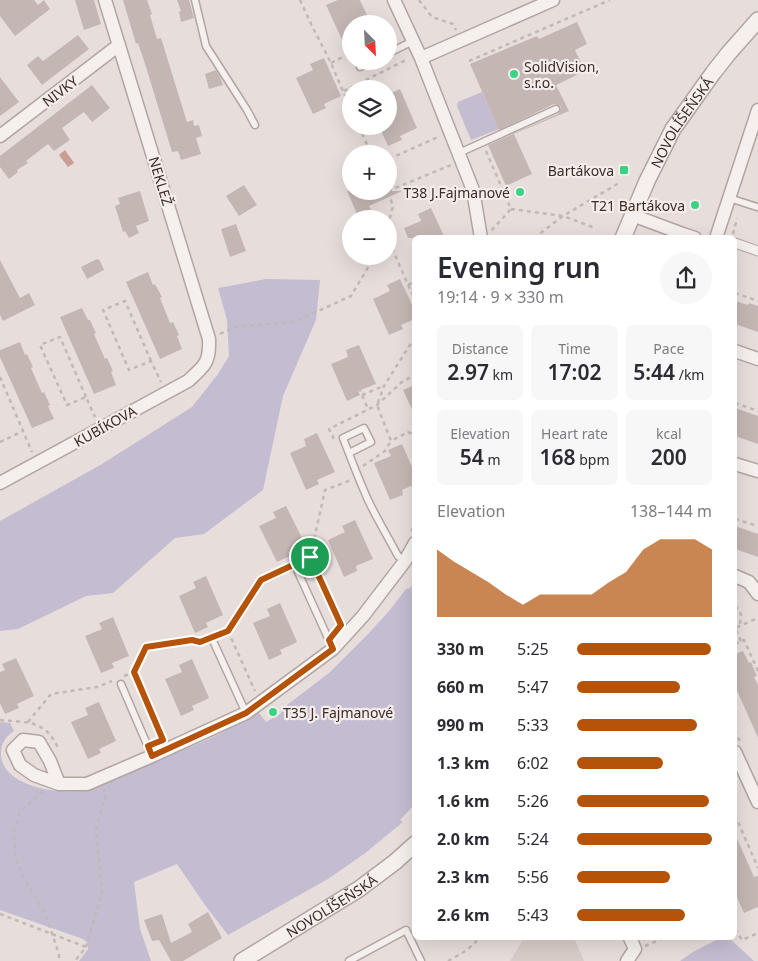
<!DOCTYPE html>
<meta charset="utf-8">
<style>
:root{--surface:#fff;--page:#f7f7f7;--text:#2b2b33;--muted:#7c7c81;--accent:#b45309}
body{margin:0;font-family:"Noto Sans",sans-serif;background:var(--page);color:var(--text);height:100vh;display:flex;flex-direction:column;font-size:19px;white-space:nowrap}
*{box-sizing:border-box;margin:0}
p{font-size:16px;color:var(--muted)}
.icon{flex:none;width:28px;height:28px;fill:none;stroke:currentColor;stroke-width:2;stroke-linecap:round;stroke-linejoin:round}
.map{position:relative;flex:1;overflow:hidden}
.sheet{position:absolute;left:412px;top:235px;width:325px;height:705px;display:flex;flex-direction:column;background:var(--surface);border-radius:8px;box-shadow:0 5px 20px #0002}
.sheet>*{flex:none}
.needle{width:32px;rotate:156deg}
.tools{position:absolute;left:342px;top:15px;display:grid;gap:10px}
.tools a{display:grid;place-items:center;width:55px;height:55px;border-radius:50%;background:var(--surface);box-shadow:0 5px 20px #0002;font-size:25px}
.pin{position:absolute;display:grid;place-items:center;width:42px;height:42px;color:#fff;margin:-21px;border:2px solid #fff;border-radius:50%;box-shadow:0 1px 5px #0007}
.round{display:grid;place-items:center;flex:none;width:52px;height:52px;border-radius:26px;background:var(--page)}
.overview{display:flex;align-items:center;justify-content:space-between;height:85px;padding:0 25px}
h1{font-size:28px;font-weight:600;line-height:38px}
.figures{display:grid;grid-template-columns:repeat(3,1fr);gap:8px;height:85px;padding:5px 25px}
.figures div{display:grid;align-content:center;border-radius:8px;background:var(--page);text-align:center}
.figures b{font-size:21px;font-weight:600}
.figures small{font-size:14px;font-weight:400}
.figures p{font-size:14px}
.chart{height:140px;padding:10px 25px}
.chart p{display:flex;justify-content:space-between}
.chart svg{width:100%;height:90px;margin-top:5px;fill:var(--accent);opacity:.7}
ul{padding:0 25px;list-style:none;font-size:16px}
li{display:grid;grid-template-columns:80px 60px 1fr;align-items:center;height:38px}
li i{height:12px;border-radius:6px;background:var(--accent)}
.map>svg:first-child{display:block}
</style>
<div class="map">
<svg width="758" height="961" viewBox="0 0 758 961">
<rect width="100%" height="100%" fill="#e7dedb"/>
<path fill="#d9cdc9" d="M524 938H574L584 961H510Z"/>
<path fill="#c4bcd1" d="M482 92 499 129 471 140 457 106 458 102Z
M266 279 320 280 316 320 283 396 263 490 204 534 175 538 113 593 86 596 18 629 0 631V521L102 464 192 407 218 374 229 356 227 320 218 288Z
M415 582V804L400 820 403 822 364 854 328 879 228 935 205 905 177 864 134 882 140 929 151 961H79L88 949V943L83 939 0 910V722L10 723 14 731C6 736 1 743 1 753 0 788 65 796 89 789 107 784 125 774 142 767 167 756 194 746 219 734 232 727 246 720 259 713L266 722 280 714 287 705 329 673 369 633 389 611 406 589 410 588Z
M720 938H729L754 961H680L693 952Z"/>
<path fill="#c99c94" d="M65 150 74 163 68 167 59 155Z"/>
<path fill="#c4b7b3" d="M0 0H34L38 5 44 0 50 9 15 36 0 16Z
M75 0H94L101 24 84 30Z
M123 0H147L152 14 150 15 157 39 161 38 187 122 193 120 194 126 199 125 202 136 196 138 201 154 181 160 178 151 172 152 146 67 138 43 136 44Z
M177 0H189L194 18 181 22 179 12 181 11Z
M338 0H360L371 24H351V38L343 42 326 5Z
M577 22 587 44 575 50 585 71 556 85 569 111 514 134 532 174 506 186 488 145 558 114 560 111 561 107 558 105 554 104 499 130 470 64 537 36 539 39Z
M78 35 89 49 42 85 27 65 38 56 43 61Z
M324 58 341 96 324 104 326 108 313 114 296 78 313 70 310 64Z
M216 70 220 77 223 85 209 89 205 74Z
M0 77 19 102 0 116Z
M92 85 110 108 92 122 84 112 62 128 70 140 54 151 48 144 26 161 28 163 17 170 18 172 9 179 0 167V156Z
M400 89 417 128 400 136 402 140 388 146 379 126H389V94Z
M244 185 257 205 239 216 226 196Z
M140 191 149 221 136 226 139 233 129 238 125 231 123 232 115 206 120 204 118 198Z
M347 191H402L369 206 371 210 358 216Z
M431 208 445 238H408L404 228 421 221 418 214Z
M236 224 246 251 230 257 221 229Z
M97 259V260L99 259 104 270 87 279 81 267Z
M0 260 20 298 29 293 35 305 3 321 0 315Z
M148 272 153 285 155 284 162 297 160 298 170 323 173 322 179 335 177 336 182 349 160 359 126 282Z
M400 279 415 311V319L401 325 403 329 389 335 373 299 390 291 387 285Z
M735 301 748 305 749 303 758 306V332L735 324Z
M82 308 88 320H90L96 333 94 334 105 359 107 358 113 371 111 372 116 385 94 394 60 317Z
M20 342 25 355 27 354 33 367 31 368 42 393 44 392 50 405 48 406 54 419 32 428 0 357V350Z
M359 345 376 384 358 391 360 395 347 401 331 364 348 357 346 350Z
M415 385V416L403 390Z
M735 408 758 416V444L735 436Z
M317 433 335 472 317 480 319 484 306 490 290 453 306 446 304 439Z
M402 444 415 474V484L402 490 403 495 390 500 374 463 391 456 388 450Z
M286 506 305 544 288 552 290 556 277 562 259 526 276 518 273 512Z
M355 520 373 559 356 566 357 571 344 577 328 540 345 532 342 526Z
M735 526 758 534V557L735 549Z
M206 576 223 615 206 623 208 627 195 633 179 596 196 588 193 582Z
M280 603 297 642 280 650 282 654 269 660 253 623 270 616 267 609Z
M113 617 129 656 112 663 114 668 101 673 85 636 102 629 99 623Z
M743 651 749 663 751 662 757 676 754 677 758 685V738L735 686V654Z
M16 658 34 696 17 704 19 708 5 714 0 703V672L5 670 2 664Z
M192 659 209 698 192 706 194 710 181 716 165 679 182 672 179 665Z
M99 702 116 741 99 749 101 753 88 759 71 722 88 715 85 708Z
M735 834 754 877 758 876V907L744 913 735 893Z
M208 912 222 938 183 961H171L159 940 152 941 144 920 162 914 171 943 192 932 188 924Z"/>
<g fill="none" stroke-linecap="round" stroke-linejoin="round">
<defs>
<path id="service" d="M195 0 206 46 247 110 255 125
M389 53 413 41
M360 67 372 61
M459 153 556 109
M729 198 757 207
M349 453 371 442 364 428 343 438C351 459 359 480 368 500 377 519 388 537 398 556L405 561
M298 572 333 649
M214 643 246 713
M121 684 152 756
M349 961 406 930 421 961"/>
<path id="pedestrian" d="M735 243 758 251"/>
<path id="minor" d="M394 0 421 58 473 190 481 238
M421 58 553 0
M0 136 119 45
M632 215 683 234 695 238
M716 238 758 110
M735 351 758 359
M735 464 758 471
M0 483 188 381C205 366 210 362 209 339L105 0
M735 576 749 582 758 594
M735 752 758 802
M59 784 50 761 39 742 23 740 13 750 20 765 34 775 59 784H87L152 756 246 713 333 649 363 616 405 561 415 543
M627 961 635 949 630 938"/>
<g id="tertiary">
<path id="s1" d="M623 238 647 181 673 129 713 73 728 54 758 20"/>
<path id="s2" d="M242 961 359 889 395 862 415 844"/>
</g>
</defs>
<use href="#service" stroke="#b1a5a1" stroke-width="9"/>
<use href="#pedestrian" stroke="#b1a5a1" stroke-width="11"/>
<use href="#minor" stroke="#b1a5a1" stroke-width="15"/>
<use href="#tertiary" stroke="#b1a5a1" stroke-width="18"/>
<path stroke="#c1b9b6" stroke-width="2.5" stroke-dasharray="4 4" stroke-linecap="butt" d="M300 0 312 26 331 63 351 110
M419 0 432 17 453 24 456 30
M389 35 395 32
M469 61 610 0
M331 63 351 53
M344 91 408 59
M359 126 371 154
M486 151 511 209 491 231
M389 159 438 137
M388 191 451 165
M388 192 393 206 389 221
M511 209 563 216 595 228
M733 234 737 218
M534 238 563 216 619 183
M389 241 408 285 415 282
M408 285 415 299
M735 293 758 301
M220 334 234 327 294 322 351 296 373 259 377 256
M415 337 384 386 377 405 391 441 408 432 415 435
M151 361 125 301 103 310 129 370 151 361 161 382
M0 377 32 452
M359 388 368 409
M362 395 384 386
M86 397 60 337 40 345 67 405 86 397 95 417
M735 403 758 411
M334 439 329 429 377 405 403 381 415 375
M0 442 23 431
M363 466 385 451 391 441
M735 519 758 526
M411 531 415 524
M310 557 340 624
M298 563 310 557 325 490 351 480
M735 606C742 611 743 619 738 626
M228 631 255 691
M217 635 228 631 261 580 290 566
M741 641 735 628 758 618
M735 644 744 640 758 671
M134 672 162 738
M124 676 134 672 146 647 193 640 200 642 205 640
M0 720C27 723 45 719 58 748
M28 722 51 694 97 687 112 681
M735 730 740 742
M43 791 20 812 14 831 15 855 22 875 45 913 59 954V961
M735 815 758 868
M0 914 86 947 75 961
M735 929 742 940 758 933
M645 946 664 938
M86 947 102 892 96 829 106 795 104 789
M448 961 467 950 480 938"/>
<use href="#service" stroke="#f5f0ee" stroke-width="6"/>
<use href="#pedestrian" stroke="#f5f0ee" stroke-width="9"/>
<use href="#minor" stroke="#f5f0ee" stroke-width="12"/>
<use href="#tertiary" stroke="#f5f0ee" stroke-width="15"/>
</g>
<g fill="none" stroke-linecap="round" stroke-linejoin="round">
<defs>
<path id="route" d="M310 557 341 625 329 640 333 649 246 713 152 756 148 746 163 740 134 672 146 647 192 640 200 642 228 631 261 580Z"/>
</defs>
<use href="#route" stroke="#fff" stroke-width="10"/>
<use href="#route" stroke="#b45309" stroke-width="6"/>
</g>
<g fill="#38d484" stroke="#f4edeb" stroke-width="2">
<circle cx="514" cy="74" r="5"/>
<rect x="619" y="165" width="10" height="10" rx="2.5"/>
<circle cx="520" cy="192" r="5"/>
<circle cx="695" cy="205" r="5"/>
<circle cx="273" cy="712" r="5"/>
</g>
<g text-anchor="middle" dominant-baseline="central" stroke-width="4.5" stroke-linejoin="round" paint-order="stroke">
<g font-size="14" fill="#3d2c25" stroke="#f4edeb" text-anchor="end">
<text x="524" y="66" text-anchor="start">SolidVision,<tspan x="524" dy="16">s.r.o.</tspan></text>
<text x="614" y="170">Bartákova</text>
<text x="510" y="192">T38 J.Fajmanové</text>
<text x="685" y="205">T21 Bartákova</text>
<text x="283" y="712" text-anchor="start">T35 J. Fajmanové</text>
</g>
<g font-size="14" fill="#3d2c25" stroke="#f4edeb">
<text transform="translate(60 91) rotate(-37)">NIVKY</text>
<text stroke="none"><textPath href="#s1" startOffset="130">NOVOLÍŠEŇSKÁ</textPath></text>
<text transform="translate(161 181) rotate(73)">NEKLEŽ</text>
<text transform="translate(105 426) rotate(-29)">KUBÍKOVA</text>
<text stroke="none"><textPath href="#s2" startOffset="105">NOVOLÍŠEŇSKÁ</textPath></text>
</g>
</g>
</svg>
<div class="tools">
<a><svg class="needle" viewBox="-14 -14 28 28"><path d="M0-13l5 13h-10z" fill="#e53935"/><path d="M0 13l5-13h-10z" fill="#7c7c81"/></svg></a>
<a><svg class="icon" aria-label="layers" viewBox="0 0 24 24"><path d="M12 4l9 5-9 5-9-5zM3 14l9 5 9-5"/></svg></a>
<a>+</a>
<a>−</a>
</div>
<div class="pin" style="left:310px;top:557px;background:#1e9e55"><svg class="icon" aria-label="arrive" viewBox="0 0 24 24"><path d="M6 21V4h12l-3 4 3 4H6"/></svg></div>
<section class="sheet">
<div class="overview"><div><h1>Evening run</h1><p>19:14 · 9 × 330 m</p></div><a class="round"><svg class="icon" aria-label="share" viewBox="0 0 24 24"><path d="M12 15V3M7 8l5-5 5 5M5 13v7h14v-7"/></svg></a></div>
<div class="figures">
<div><p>Distance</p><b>2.97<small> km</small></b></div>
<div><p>Time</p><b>17:02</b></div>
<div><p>Pace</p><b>5:44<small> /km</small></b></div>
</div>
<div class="figures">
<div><p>Elevation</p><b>54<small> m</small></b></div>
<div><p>Heart rate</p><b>168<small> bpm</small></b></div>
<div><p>kcal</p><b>200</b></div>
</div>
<div class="chart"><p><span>Elevation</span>138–144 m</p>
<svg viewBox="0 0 160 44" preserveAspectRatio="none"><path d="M0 44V11L10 17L20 22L30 27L40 33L50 38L60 33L70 33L80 33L90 33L100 27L110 22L120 11L130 6L140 6L150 6L160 11V44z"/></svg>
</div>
<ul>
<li><b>330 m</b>5:25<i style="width:99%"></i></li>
<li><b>660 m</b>5:47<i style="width:76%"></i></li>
<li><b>990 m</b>5:33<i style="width:89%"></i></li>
<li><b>1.3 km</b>6:02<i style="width:64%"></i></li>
<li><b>1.6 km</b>5:26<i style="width:98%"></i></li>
<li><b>2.0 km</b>5:24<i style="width:100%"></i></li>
<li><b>2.3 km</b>5:56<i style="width:69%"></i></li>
<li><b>2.6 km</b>5:43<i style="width:80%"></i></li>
</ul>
</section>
</div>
